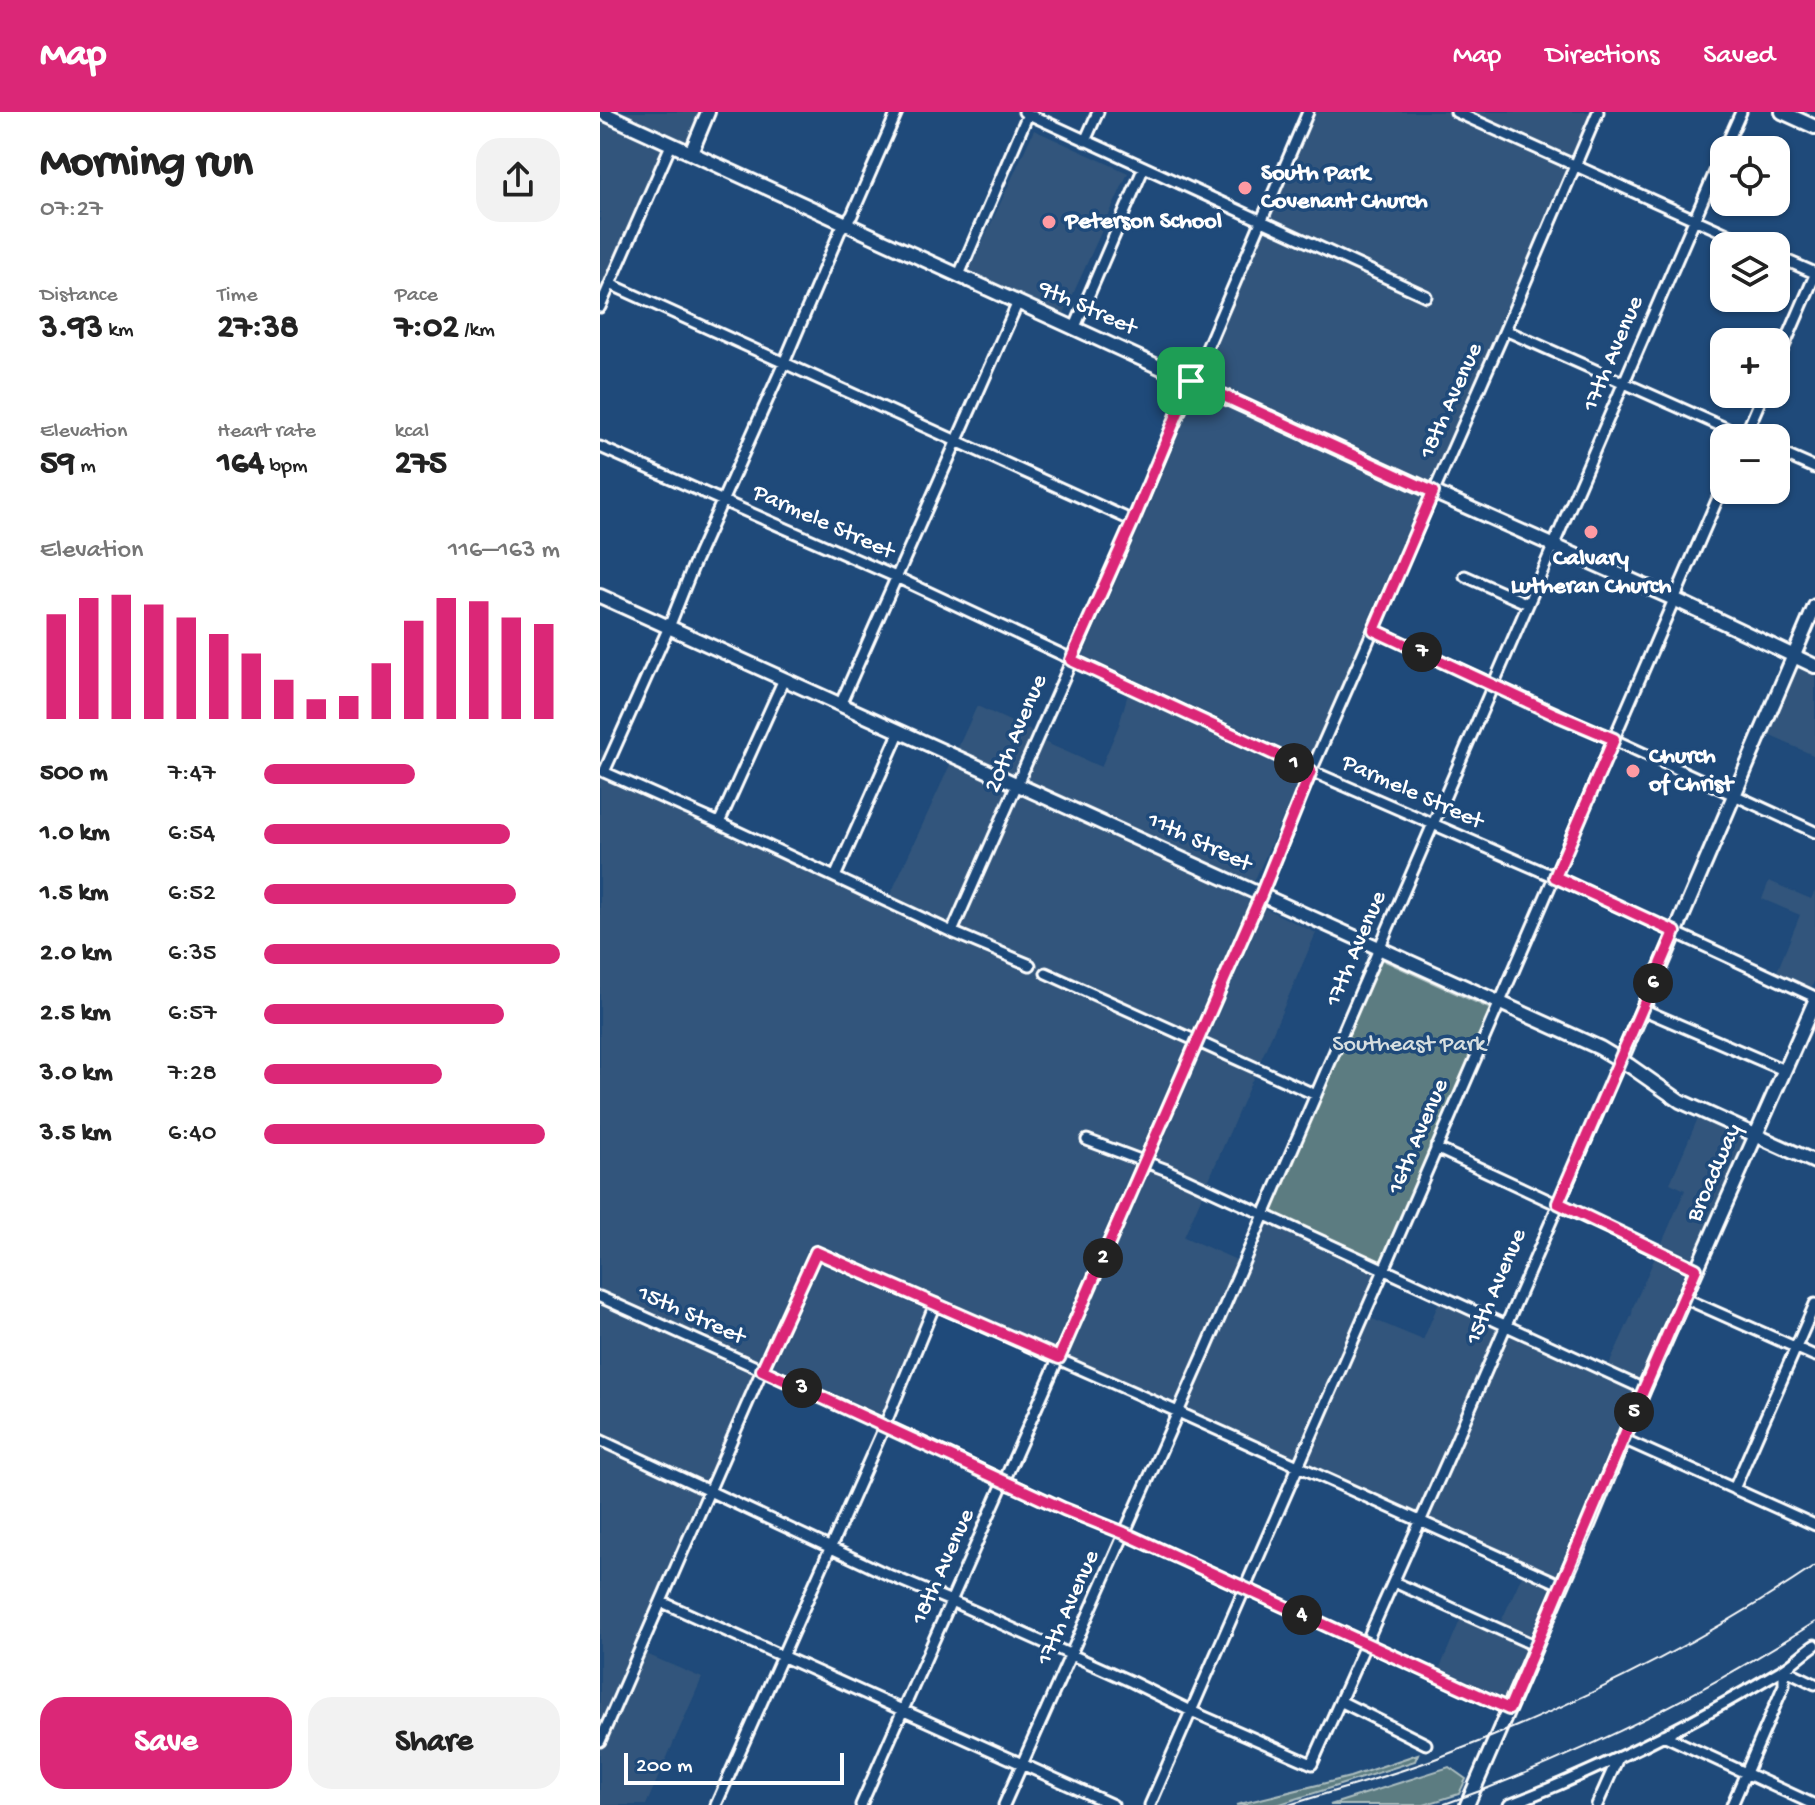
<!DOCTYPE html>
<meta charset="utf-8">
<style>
:root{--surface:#fff;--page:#f2f2f2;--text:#222;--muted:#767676;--accent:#db2777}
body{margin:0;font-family:"Gochi Hand",sans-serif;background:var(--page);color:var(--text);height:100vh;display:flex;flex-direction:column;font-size:30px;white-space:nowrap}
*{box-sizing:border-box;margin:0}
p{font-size:26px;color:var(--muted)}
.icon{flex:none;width:44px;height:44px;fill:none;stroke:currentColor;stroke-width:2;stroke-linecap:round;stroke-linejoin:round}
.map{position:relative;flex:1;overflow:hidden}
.panel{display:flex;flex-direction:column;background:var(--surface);width:600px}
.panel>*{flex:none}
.fabs{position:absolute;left:1110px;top:24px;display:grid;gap:16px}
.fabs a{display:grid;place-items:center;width:80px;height:80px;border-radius:16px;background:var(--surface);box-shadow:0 2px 6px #0004;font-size:40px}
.scale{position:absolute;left:24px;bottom:20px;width:220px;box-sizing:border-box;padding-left:8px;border:4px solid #fff;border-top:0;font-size:22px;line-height:28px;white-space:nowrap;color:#fff;-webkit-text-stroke:6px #1f4a7a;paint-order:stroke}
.pin{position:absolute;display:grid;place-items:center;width:68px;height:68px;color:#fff;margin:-34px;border-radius:16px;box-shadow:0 4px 12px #0006}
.km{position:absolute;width:40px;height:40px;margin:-20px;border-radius:50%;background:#222;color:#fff;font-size:22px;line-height:40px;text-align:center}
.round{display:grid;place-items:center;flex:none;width:84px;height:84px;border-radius:24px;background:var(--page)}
.headline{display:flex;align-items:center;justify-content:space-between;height:136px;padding:0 40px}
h1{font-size:44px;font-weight:700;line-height:60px}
.metrics{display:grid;grid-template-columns:repeat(3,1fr);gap:12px;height:136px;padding:8px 40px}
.metrics div{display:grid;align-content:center}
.metrics b{font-size:34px;font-weight:700}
.metrics small{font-size:22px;font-weight:400}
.metrics p{font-size:22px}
.chart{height:224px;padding:16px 40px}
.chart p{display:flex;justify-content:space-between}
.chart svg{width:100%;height:144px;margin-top:8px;stroke:var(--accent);stroke-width:6}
.cta{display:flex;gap:16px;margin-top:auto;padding:16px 40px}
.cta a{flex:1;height:92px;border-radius:24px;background:var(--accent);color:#fff;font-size:32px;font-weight:700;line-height:92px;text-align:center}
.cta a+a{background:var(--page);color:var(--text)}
ul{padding:0 40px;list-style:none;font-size:26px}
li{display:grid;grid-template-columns:128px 96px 1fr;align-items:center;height:60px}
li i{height:20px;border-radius:10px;background:var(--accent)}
header{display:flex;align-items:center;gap:48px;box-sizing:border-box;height:112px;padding:0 40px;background:var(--accent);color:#fff}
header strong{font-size:38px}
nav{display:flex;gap:44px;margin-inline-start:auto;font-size:28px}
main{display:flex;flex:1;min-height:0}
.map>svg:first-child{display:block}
</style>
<header>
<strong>Map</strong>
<nav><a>Map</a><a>Directions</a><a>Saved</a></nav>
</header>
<main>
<section class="panel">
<div class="headline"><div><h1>Morning run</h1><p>07:27</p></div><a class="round"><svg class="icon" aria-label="share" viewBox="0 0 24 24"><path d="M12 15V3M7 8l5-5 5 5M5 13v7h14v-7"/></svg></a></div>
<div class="metrics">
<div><p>Distance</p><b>3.93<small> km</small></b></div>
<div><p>Time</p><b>27:38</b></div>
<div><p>Pace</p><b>7:02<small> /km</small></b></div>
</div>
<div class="metrics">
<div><p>Elevation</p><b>59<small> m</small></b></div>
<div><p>Heart rate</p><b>164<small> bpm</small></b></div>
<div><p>kcal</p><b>275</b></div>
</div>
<div class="chart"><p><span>Elevation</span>116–163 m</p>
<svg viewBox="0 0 160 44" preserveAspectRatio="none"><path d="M5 44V12M15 44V7M25 44V6M35 44V9M45 44V13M55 44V18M65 44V24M75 44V32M85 44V38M95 44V37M105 44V27M115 44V14M125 44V7M135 44V8M145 44V13M155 44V15"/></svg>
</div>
<ul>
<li><b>500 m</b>7:47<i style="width:51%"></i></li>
<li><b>1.0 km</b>6:54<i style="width:83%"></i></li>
<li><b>1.5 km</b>6:52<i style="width:85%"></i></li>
<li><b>2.0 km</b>6:35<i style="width:100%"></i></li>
<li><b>2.5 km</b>6:57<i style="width:81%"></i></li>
<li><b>3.0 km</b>7:28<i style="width:60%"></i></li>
<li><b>3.5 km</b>6:40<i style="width:95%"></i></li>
</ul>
<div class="cta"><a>Save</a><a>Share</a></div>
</section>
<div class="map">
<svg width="1215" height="1693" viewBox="0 0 1215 1693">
<rect width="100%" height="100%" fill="#1f4a7a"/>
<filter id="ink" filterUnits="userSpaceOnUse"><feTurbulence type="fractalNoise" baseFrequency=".0125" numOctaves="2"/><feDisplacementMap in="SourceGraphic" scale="16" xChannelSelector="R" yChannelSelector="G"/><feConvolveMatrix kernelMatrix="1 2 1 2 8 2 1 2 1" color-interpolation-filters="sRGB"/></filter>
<g filter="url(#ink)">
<path fill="#31557b" d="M0 0H102L88 32 69 24 0 182Z
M714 0H992L713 640 646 787 716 821 584 1125 639 1149 657 1107 787 1164 770 1206 823 1228 839 1190 916 1222 1035 1277 1037 1279V1285L952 1474 951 1482 908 1583 902 1587 839 1558 864 1499 899 1514 923 1461 350 1201 345 1200 337 1205 285 1320 174 1268 166 1269 161 1273 44 1541 102 1566 46 1693H0V637L8 641 7 666 286 792 377 594 436 621 435 626 501 655 519 613 529 578 474 552Z
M434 18 528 61 464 202 369 159Z
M1200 552 1215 558V644L1166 622 1195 556Z
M1169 769 1211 787 1215 779V868L1211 876 1176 862 1200 803 1162 787Z
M1098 1006 1142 1025 1146 1031 1096 1146H1092L1061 1133 1085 1078 1070 1071Z
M1057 1141 1088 1157 1089 1159 1042 1268 1038 1269 1008 1255 1032 1202 1033 1195Z"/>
<path fill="#5b7c81" stroke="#adbec0" stroke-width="2" d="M780 848H783L891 897 783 1147 778 1150 676 1105 670 1096Z
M818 1642 815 1649 677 1693H636L750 1665Z
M849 1655 866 1667 859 1682 824 1693H730Z"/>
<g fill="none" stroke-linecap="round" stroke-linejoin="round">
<defs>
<path id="street" d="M297 0 252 103 240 119 184 251 94 452 69 515 4 660 119 711 352 820 430 853
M424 0 826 184
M856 0 1154 134
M485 29 498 0
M1124 38 1141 0
M1176 144 1215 161
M359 163 428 2
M10 172 533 409
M0 195 71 33
M475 215 544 55
M905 218 1148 326
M1176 253 1215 163
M1144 326 1163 282
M0 335 296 465 711 659 955 765 1215 885
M1176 339 1215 356
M865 464 928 492
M774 518 1215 720
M240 593 418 190
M119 711 184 567
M235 765 300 619
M352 820 533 409 708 0
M446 861 716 983
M1042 897 1184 958
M487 1028 567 1058 1044 1277
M836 1036 1096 1157
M0 1185 285 1313 464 1397 524 1421 909 1597
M1084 1186 1215 1244
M1023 1327 1215 1413
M0 1328 291 1464 351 1489 532 1570 591 1599 712 1652 848 1347 1021 948
M1134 1377 1215 1192
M794 1470 936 1534
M62 1490 513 1693
M740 1589 826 1632
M1063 1623 1215 1693
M0 1629 162 1258 216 1140 578 1300 962 1473
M116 1693 285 1313 335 1192
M261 1693 484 1188 661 783 711 659 905 218 998 0
M404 1693 606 1237 1124 39
M550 1693 784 1158 1124 372
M909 1693C1003 1656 1093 1611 1180 1559 1193 1552 1203 1541 1215 1533
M997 1693 1018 1646
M1132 1693 1184 1573V1557L1215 1572"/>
<path id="secondary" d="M1 0 833 380 1074 487 1215 554
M1182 0 1215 15
M91 41 108 0
M0 484 1000 936 1030 954 1080 989 1215 1050
M1021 948 1215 494
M867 1693 989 1411 1044 1277 1215 889"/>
</defs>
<use href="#street" stroke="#fff" stroke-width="15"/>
<use href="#secondary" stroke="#fff" stroke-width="18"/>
<use href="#street" stroke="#1f4a7a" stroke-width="9"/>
<use href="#secondary" stroke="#1f4a7a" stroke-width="12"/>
<path stroke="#fff" stroke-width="2" d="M689 1693C739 1677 791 1664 840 1645 972 1595 1098 1533 1215 1454
M842 1693C972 1647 1099 1584 1215 1510"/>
</g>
</g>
<g fill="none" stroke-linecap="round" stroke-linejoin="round" filter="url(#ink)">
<defs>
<path id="route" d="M591 269 833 380 774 518 952 601 1014 627 955 765 1075 820 958 1091 1096 1157 1044 1277 909 1597 524 1421 464 1397 162 1258 216 1140 459 1246 661 783 711 659 471 548 533 409Z"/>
</defs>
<use href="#route" stroke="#fff" stroke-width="16"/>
<use href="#route" stroke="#db2777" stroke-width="10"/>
</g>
<g fill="#ff9aa2" stroke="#1f4a7a" stroke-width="3">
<circle cx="645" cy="76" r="8"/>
<circle cx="449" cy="110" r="8"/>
<circle cx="991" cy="420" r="8"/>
<circle cx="1033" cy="659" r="8"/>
</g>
<g text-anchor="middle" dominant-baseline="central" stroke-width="7" stroke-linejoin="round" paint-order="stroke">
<g font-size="24" font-weight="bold" fill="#fff" stroke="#1f4a7a" text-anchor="start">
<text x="661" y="62">South Park<tspan x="661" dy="28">Covenant Church</tspan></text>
<text x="465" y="110">Peterson School</text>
<text x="991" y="447" text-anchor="middle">Calvary<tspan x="991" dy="28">Lutheran Church</tspan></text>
<text x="1049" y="645">Church<tspan x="1049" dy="28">of Christ</tspan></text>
</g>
<g font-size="24" fill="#fff" stroke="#1f4a7a">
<text transform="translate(487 197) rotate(24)">9th Street</text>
<text transform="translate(1014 242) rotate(-67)">17th Avenue</text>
<text transform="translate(852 289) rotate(-66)">18th Avenue</text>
<text transform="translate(223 411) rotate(24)">Parmele Street</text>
<text transform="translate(417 622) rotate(-67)">20th Avenue</text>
<text transform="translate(812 681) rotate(24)">Parmele Street</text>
<text transform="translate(599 731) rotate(25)">11th Street</text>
<text transform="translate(757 837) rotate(-67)">17th Avenue</text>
<text transform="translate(819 1025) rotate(-67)">16th Avenue</text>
<text transform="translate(1115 1061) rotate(-66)">Broadway</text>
<text transform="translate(897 1175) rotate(-67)">15th Avenue</text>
<text transform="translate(91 1204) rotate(24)">15th Street</text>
<text transform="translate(344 1455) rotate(-66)">18th Avenue</text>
<text transform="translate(469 1496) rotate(-66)">17th Avenue</text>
</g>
<g font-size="24" fill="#d6dee0" stroke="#1f4a7a">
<text x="809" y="933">Southeast Park</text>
</g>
</g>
</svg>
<div class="fabs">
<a><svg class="icon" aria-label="locate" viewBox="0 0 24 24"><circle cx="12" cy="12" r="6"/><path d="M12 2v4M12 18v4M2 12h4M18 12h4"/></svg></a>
<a><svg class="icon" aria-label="layers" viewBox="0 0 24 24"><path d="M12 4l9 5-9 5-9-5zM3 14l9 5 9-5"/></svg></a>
<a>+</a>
<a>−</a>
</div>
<div class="scale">200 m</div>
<div class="pin" style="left:591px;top:269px;background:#1e9e55"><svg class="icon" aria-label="arrive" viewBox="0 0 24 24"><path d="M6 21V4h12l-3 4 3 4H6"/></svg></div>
<b class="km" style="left:694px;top:651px">1</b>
<b class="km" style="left:503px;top:1146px">2</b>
<b class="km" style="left:202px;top:1276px">3</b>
<b class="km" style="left:702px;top:1503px">4</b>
<b class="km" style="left:1034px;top:1300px">5</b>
<b class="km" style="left:1053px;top:871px">6</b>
<b class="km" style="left:822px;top:540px">7</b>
</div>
</main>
